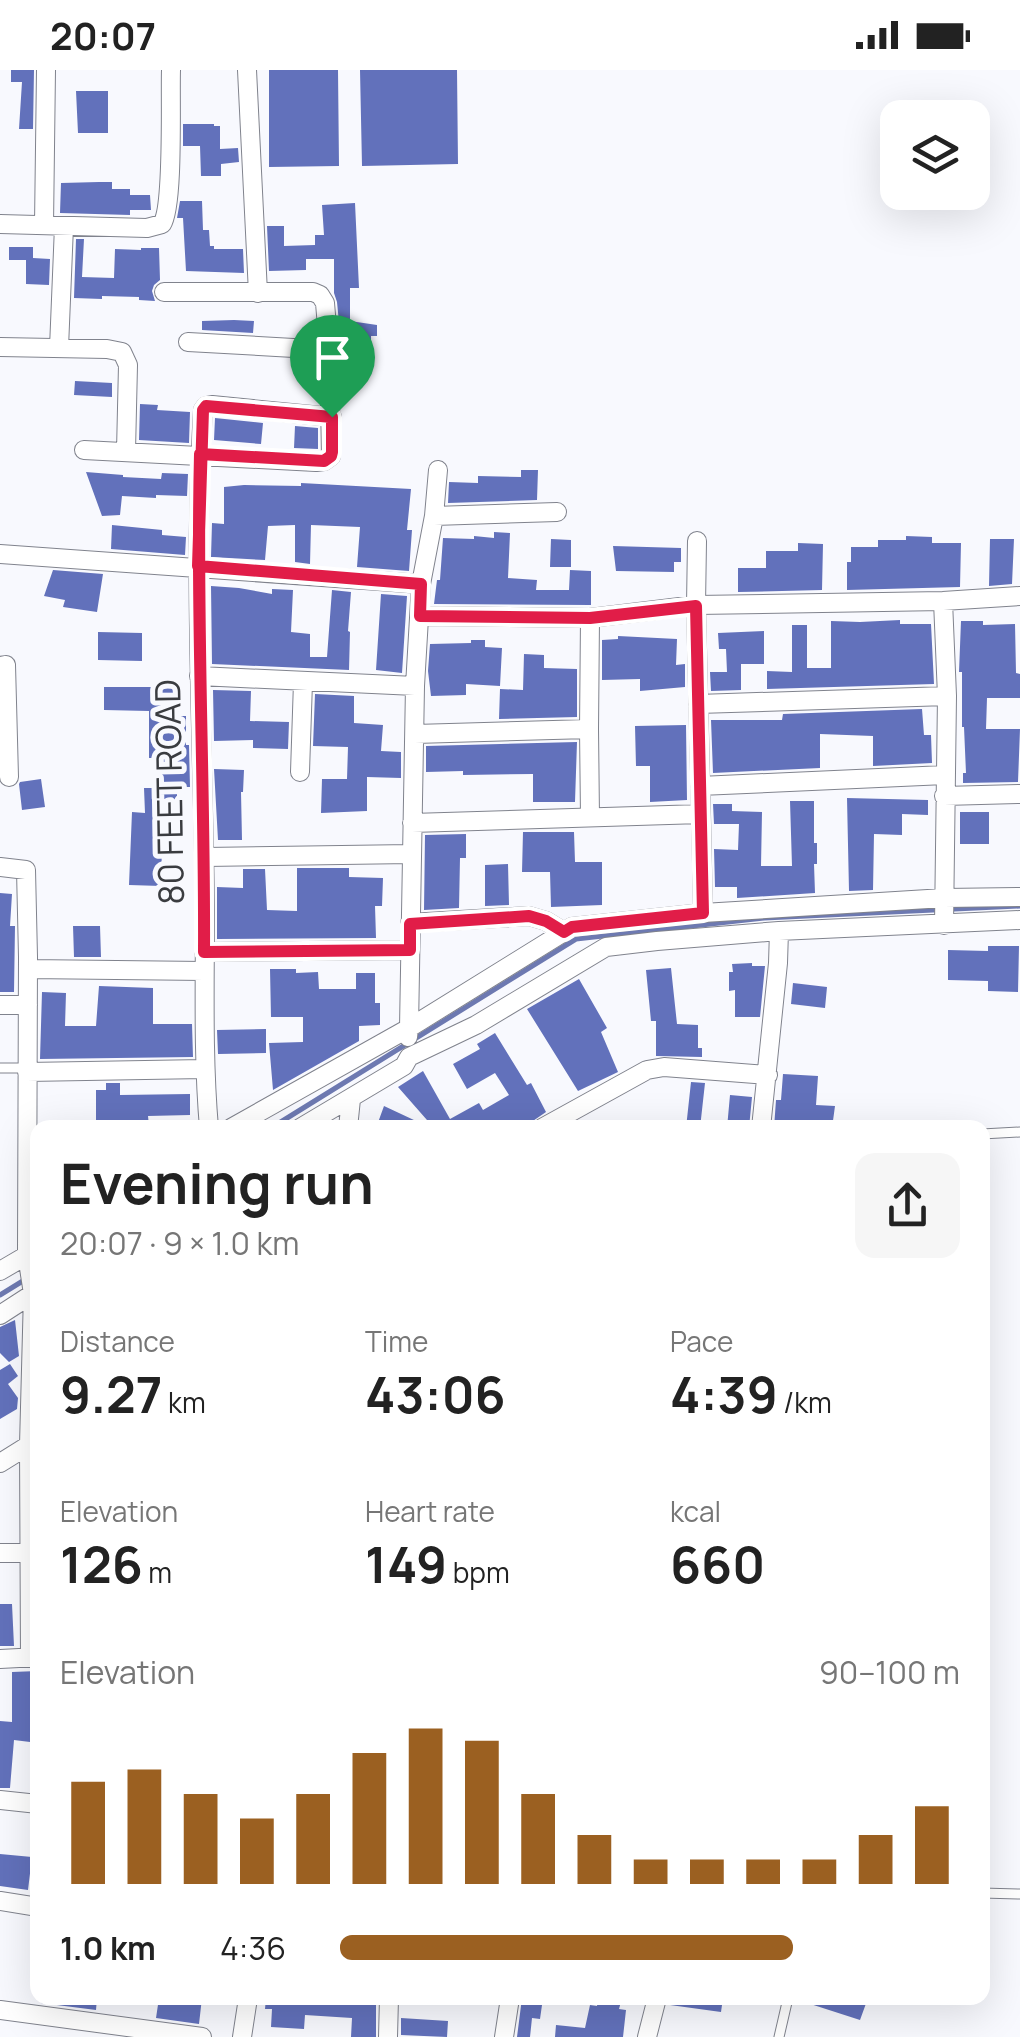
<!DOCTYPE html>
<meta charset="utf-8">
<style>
:root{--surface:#fff;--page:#f6f6f6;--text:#222;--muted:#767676;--accent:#9b6021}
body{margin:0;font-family:Manrope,sans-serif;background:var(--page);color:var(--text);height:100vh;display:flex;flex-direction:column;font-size:38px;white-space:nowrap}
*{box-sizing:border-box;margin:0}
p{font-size:32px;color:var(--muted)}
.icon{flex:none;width:55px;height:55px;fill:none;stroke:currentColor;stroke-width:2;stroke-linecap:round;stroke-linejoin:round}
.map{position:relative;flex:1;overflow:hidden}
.drawer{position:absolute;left:30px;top:1050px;width:960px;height:885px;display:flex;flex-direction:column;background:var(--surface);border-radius:20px;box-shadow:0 10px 40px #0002}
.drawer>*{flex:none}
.controls{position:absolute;left:880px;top:30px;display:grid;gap:20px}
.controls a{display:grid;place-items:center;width:110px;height:110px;border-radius:20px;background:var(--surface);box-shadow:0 10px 40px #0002;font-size:50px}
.pin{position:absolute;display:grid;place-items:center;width:85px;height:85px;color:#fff;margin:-102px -42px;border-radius:50% 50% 50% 0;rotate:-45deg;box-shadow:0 0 10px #0007}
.pin .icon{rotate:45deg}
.round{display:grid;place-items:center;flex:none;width:105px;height:105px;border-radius:20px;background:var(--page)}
.headline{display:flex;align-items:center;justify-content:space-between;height:170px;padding:0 30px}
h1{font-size:55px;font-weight:700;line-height:75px}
.figures{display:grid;grid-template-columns:repeat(3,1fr);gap:15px;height:170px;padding:10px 30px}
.figures div{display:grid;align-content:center}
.figures b{font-size:50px;font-weight:700}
.figures small{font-size:28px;font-weight:400}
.figures p{font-size:28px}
.chart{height:280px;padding:20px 30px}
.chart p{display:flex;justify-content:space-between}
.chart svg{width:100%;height:180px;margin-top:10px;stroke:var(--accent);stroke-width:6}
ul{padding:0 30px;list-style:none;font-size:32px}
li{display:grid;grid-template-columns:160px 120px 1fr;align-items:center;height:75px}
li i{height:25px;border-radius:12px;background:var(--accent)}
.status{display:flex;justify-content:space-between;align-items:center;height:70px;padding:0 50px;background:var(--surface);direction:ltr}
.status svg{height:28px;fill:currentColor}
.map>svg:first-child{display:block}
</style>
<div class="status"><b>20:07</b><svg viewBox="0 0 49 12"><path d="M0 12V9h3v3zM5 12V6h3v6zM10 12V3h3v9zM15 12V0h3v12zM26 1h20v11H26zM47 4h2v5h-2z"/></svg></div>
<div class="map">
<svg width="1020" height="1967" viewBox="0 0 1020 1967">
<rect width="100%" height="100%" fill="#f8f9fe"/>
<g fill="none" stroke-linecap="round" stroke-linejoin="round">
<path stroke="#6d79b1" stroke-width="5" d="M271 1058 576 869 764 848 1020 836
M0 1225 26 1209"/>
</g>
<path fill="#6271bb" d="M11 0H34L33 59H19L22 12H11Z
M269 0H338L339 96 269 97Z
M360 0H457L458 94 362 96Z
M76 21H108V63H78Z
M183 54H214V56H220V79L238 78 239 92 221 94V106H201L200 76H183Z
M99 112H112V119H130V125H150L151 140H130V145L60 143 61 113Z
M180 131H202L203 160H209L210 176H214V179H243L244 203 186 201 183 148H177Z
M355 133 359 218H350V251L377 255V266H371V274L341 273 337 232 334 223V189H306V200L269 201 267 156H284V176L315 175V165H324L322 135Z
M76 169H84L82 207 114 208 115 179 141 180V178H159L160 210 154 215 152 221 155 231 139 230V227L102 226V229L74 228Z
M9 177H33V188L50 189 49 215 26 214V190H9Z
M234 250 254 251 253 263 202 260V251Z
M75 311 112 313V327L74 325Z
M140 334 158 335 157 340 190 342 189 373 139 370Z
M215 348 263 353 261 374 214 370Z
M295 356 318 358V379L294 378Z
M521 400H538L537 430 448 433 449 412 478 413V406L521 407Z
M86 402 123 405V407L161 409 162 403 188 404 187 426 156 425V428L122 426 120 445 102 446Z
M301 413 411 419 407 460H412L409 501 357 497 360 457 311 455 310 494 295 492V455L268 456 265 490 211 487 212 453 224 454V417L244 415 301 416Z
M112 455 162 460V465L186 467 185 485 111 479Z
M494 462 510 463 508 508 537 510 536 520H569L570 500 591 501V535L434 534 437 510H440L443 468 474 469V466L494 468Z
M906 466 932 467V473H961L960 517 847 520V492H851V477H878V470H906Z
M551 469 571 470V497H550Z
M990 469H1014L1012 514 989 516Z
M798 473 823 474 822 520 738 522V498H766V481H798Z
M613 476 681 478V492H674V502L616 501Z
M53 500 103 504 97 542 63 537 65 530 44 526Z
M211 516 239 518 272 524V519L293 520 291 562 310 564V587H327L332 520 351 522 348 561 350 562 349 600 212 594Z
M381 524 407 526 402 603 376 600Z
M900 550V554H931L934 614 767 619V601L792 602V555H807V598H831V551L860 552Z
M961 551H983V555L1015 554 1016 603 1020 604V628H987L986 659H1020L1018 712 963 713V703H966L964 657H962V602H959Z
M764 561V594H741V620L711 621 710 602H727L726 579H719L718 563Z
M98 562 142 563V591L98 590Z
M618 566 677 569 676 595 685 594V617L640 621V609L602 610V570L618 569Z
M471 570H485V577L502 578 500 616 466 614V625L431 626 428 601 430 574 471 573Z
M524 584 544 585V598L577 599V647L499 649 500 619 523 620Z
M104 617H179V646H186V675H189L190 717H177V735H168L167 775H162L161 816 129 815 132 742 145 743 144 718H159L160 688H149V641L104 640Z
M213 620 251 621 250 651 289 652 288 679 253 678V670L214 671Z
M315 624 354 626V653L383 655 381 681 401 682V708L367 707V741L321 743 322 709H347L348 677 313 676Z
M922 639 924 665H931L932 693 873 696V666L820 664V698L713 703 711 650H782L783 644Z
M686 655 687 730 650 732V696H636L635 656Z
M577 672 575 732H533V704L463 705V701L426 702V676Z
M214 699 244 700 243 722H241L242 770H218Z
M41 709 45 737 22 740 19 714 20 712Z
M847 728 928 730V745L902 744V765L874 764 873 820 849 821Z
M790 731H814V773H817V794H814L815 823 737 828V817H715L714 779 738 780 739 754H714L713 734H732V741L762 742 761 796H792Z
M960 742H989V774H960Z
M523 762H574L575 792H602V835L551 837 550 802H522Z
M466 764V788H460L459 838 424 840 425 765Z
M508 794 509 835 485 836V795Z
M297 798H349V807L383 808 382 836H375L376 868 217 869V817L243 818V799H265L267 840 297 841Z
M0 823 12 824 10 856H15L14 922H0Z
M73 856H100L101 887H74Z
M988 876H1019L1018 922 988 921V911L948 910V880L988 881Z
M752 893V896H765L760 947H735V920L729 921V902H733L732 894Z
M671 898 677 954 698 955V978H702V987L656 986V951H651L646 900Z
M270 899H296V903L318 902 319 919H356V903H375V933H380V955L359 956V971L273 1020 269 973 303 972V947H271Z
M579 909 607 958 601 962 618 1002 578 1021 527 939Z
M793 913 827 917 825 938 791 934Z
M99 916 153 918V954H192L193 987 40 989 42 922 66 923 65 956H96Z
M266 959V983L218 984 217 960Z
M495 963 527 1015 531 1013 546 1042 527 1055 524 1050 511 1058H434L398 1017 423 1001 450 1049 479 1033 483 1040 509 1025 495 1003 467 1019 453 994 480 979 477 974Z
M783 1004 818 1006 816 1035 835 1036 832 1058H774L776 1030H781Z
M691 1012 705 1013 700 1058H686Z
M106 1013H120V1025L190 1024V1045L148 1046 149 1056 96 1058V1020H106Z
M730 1025 752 1027 749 1058H727Z
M384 1036 431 1058H376Z
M15 1250 19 1286 9 1292 0 1283V1257Z
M10 1294 18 1306 8 1314 18 1328 17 1339 0 1349V1300Z
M0 1534H12L14 1576H0Z
M38 1601V1673L14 1670 10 1718H0V1651L12 1652V1602Z
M0 1784 32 1787 28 1820 0 1816Z
M41 1928H97L96 1940 41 1933Z
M159 1928H202L199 1954 156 1948Z
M266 1928 376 1930V1967H351L352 1948 305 1945 304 1959 271 1957 272 1939H265Z
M522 1928H543L540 1949 532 1948 530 1967H517Z
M598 1928H622L619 1939 626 1940 623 1967H555L556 1955 585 1958 590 1935 597 1936Z
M670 1928H723L721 1942 670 1935Z
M798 1928H868L860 1950 798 1930Z
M401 1948 448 1951 447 1967 401 1965Z"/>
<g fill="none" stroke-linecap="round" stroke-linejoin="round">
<defs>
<path id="service" d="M0 998H27
M982 1064 1020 1062
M982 1823 1020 1824
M779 1967 788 1928"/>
<path id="minor" d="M247 0 258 223
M0 154 147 158 162 154C174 136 170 28 171 0
M44 155 46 0
M188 272 329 280
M0 277 107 279 122 282 128 295 126 381
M59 278 64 156
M84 380 316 392 324 391 331 386 329 280 325 233 320 225 313 222H164
M434 446 557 442
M697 471 696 535 701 744
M0 484 421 514
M943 531 947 626 944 855
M420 546 590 548 696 535 943 531 1020 526
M0 596 6 595 9 707
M199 606 415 616
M698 634 947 626
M589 659 590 747
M415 664 589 659 590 548
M300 702 303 612
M700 716 945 705
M944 726 1020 724
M412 753 701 744 703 843
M205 787 411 784
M0 797 26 800 28 887 27 1185 33 1224 29 1375 30 1588
M410 853 529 846 546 851 564 862
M204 882 410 880
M28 899 204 901
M0 935H28
M408 967 409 958 572 857 703 843 944 828 1020 827
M27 1002 204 999
M209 1058C201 966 207 874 204 783 201 635 194 488 203 340L206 336 212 335 332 347
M231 1058 409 958 415 616 421 514 434 446 438 400
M300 1058 404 996 409 987 476 955 606 877 657 871 779 861 1020 850
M348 1058 351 1029
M542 1058 647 1000 664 997 768 1005
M761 1058 778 893 779 861
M0 1201 34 1181
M0 1245 37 1221
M0 1393 37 1370
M0 1483H38
M0 1589 38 1587
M0 1730 38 1734
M0 1831 38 1837
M0 1940 202 1967
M242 1967 248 1928
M388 1967 389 1928
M504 1967 510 1928
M647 1967 657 1928"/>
</defs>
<use href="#service" stroke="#80838d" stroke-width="11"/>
<use href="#minor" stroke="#80838d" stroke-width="20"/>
<use href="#service" stroke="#fff" stroke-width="9"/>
<use href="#minor" stroke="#fff" stroke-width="18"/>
</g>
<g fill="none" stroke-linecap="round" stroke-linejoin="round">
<defs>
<path id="route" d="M332 347V382L331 386 324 391 200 384C196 550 205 716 204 882L410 880V854L529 846 546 851 564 862 572 857 703 843 696 536 590 548 420 546 421 514 198 496 203 340 206 336 332 347"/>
</defs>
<use href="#route" stroke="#fff" stroke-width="20"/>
<use href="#route" stroke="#e11d48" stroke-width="12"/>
</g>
<g text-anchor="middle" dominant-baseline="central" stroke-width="10" stroke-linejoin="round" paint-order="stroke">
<g font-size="35" fill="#3a3c40" stroke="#f8f9fe">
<text transform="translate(169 722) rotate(-91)">80 FEET ROAD</text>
</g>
</g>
</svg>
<div class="controls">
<a><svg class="icon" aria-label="layers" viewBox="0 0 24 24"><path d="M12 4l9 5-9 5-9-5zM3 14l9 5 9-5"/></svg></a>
</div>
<div class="pin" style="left:332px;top:347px;background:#1e9e55"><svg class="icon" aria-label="arrive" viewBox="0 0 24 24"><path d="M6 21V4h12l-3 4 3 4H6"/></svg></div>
<section class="drawer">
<div class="headline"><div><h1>Evening run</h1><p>20:07 · 9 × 1.0 km</p></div><a class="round"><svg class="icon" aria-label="share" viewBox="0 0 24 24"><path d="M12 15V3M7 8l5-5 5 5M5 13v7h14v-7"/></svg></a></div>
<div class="figures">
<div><p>Distance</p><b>9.27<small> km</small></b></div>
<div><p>Time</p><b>43:06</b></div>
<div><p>Pace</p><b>4:39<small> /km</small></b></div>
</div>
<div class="figures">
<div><p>Elevation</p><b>126<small> m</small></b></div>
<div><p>Heart rate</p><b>149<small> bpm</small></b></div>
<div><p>kcal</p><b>660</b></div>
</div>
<div class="chart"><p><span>Elevation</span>90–100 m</p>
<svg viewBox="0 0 160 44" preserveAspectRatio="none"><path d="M5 44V19M15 44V16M25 44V22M35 44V28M45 44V22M55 44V12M65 44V6M75 44V9M85 44V22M95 44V32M105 44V38M115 44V38M125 44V38M135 44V38M145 44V32M155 44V25"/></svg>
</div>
<ul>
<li><b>1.0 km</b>4:36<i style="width:73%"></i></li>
</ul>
</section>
</div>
